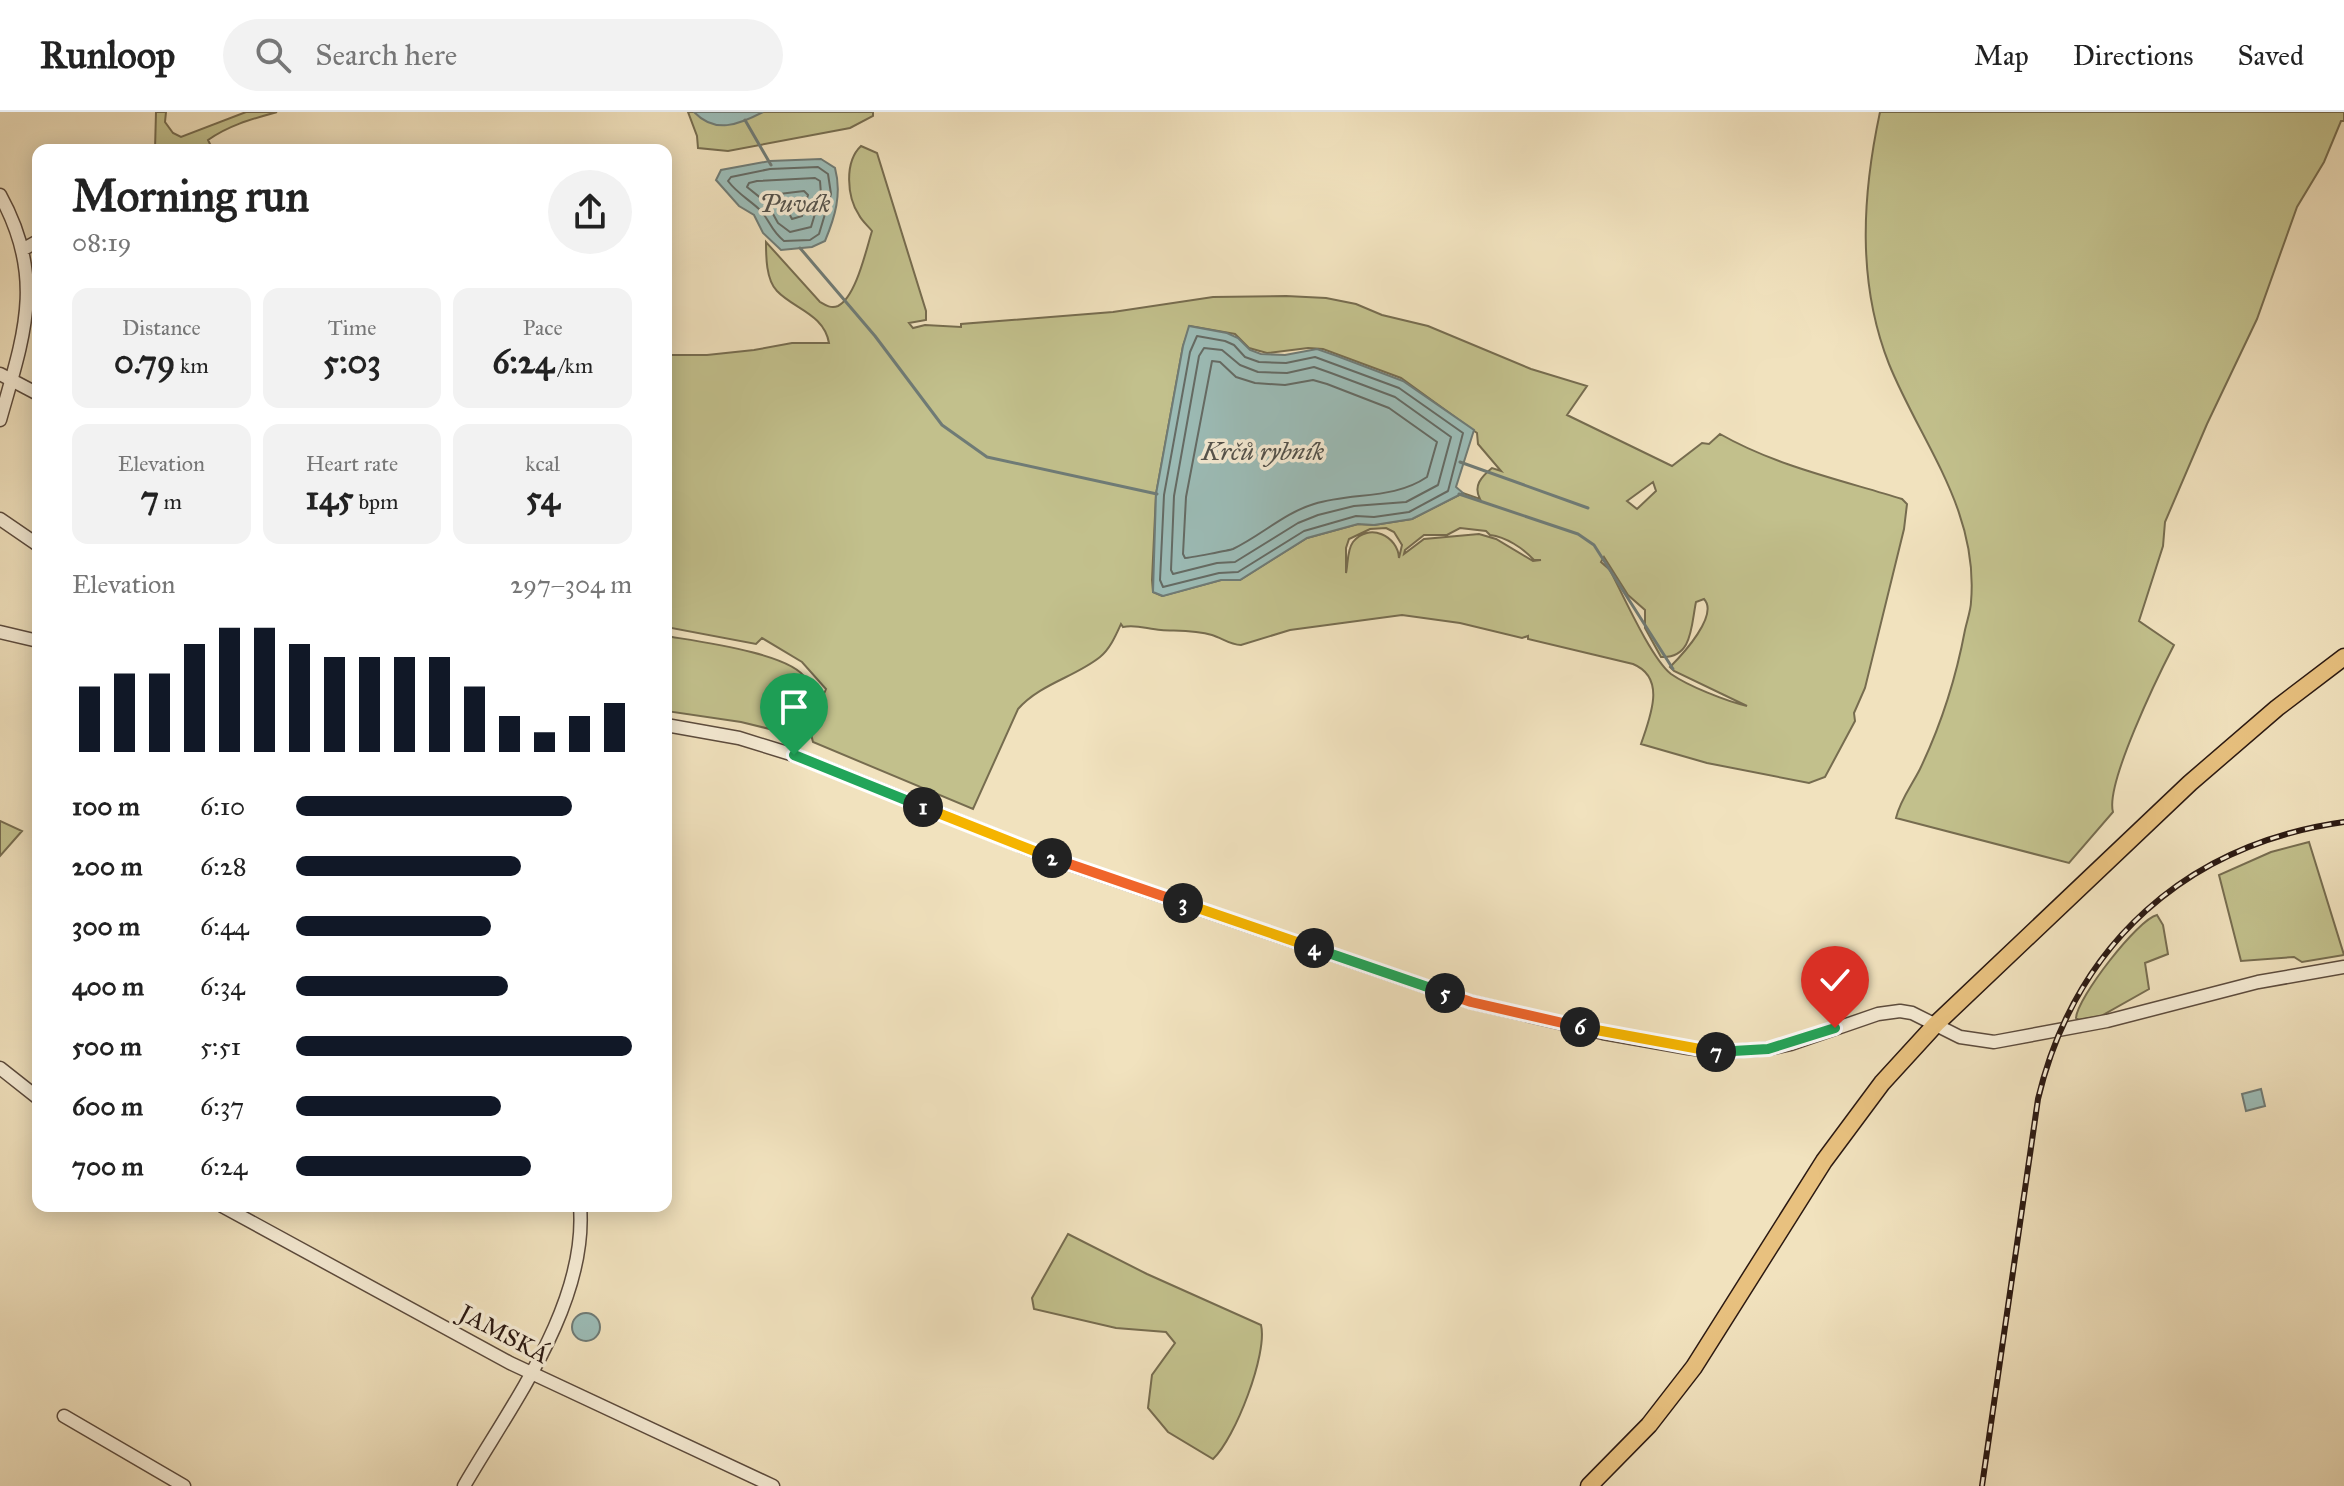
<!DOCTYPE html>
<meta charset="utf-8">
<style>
:root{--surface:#fff;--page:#f2f2f2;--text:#222;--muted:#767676;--line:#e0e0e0;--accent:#111827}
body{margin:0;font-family:"IM FELL Great Primer",serif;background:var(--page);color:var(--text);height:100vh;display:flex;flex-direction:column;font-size:30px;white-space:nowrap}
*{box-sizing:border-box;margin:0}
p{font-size:26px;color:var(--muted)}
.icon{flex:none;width:44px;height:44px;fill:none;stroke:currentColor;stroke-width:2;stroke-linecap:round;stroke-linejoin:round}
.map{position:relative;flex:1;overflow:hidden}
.sheet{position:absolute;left:32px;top:32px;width:640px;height:1068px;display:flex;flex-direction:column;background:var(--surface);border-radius:16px;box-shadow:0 4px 20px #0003}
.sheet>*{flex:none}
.pin{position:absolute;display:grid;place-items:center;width:68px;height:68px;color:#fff;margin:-82px -34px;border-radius:50% 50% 50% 0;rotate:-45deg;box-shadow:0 0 8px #0007}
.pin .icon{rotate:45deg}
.km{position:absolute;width:40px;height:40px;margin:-20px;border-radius:50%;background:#222;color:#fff;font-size:22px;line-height:40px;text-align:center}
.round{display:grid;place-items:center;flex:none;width:84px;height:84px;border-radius:42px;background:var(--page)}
.summary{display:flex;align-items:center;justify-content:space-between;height:136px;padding:0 40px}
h1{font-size:44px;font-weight:700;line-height:60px}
.metrics{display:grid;grid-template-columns:repeat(3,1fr);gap:12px;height:136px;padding:8px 40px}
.metrics div{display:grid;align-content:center;border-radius:16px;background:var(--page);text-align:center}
.metrics b{font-size:34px;font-weight:700}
.metrics small{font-size:22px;font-weight:400}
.metrics p{font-size:22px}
.chart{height:224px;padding:16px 40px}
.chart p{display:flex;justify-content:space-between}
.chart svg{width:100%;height:144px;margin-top:8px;stroke:var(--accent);stroke-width:6}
ul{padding:0 40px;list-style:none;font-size:26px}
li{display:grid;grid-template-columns:128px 96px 1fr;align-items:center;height:60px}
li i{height:20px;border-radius:10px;background:var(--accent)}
header{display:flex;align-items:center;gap:48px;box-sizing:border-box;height:112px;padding:0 40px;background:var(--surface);border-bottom:2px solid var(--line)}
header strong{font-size:38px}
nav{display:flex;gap:44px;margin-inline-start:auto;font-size:28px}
.search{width:560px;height:72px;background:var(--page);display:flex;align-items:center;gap:20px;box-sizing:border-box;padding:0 28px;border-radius:44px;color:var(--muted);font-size:30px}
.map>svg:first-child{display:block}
</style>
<header>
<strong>Runloop</strong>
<div class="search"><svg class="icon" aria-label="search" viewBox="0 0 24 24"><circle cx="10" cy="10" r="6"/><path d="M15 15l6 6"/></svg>Search here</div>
<nav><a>Map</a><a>Directions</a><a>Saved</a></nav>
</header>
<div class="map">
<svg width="2344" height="1374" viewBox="0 0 2344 1374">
<rect width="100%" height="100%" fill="#f1e2be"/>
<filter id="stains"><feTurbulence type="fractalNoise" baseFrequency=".0025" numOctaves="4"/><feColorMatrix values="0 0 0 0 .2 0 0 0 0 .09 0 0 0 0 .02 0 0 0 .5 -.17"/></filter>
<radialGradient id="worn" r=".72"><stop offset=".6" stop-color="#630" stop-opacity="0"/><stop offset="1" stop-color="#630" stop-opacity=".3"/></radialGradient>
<path fill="#c2c08c" stroke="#766c4f" stroke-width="2" fill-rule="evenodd" d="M156 0H166L165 10 173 21 181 25 246 0H277C252 7 229 13 208 28L213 38H155Z
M688 0H873V4L850 16 728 39 698 36 697 24Z
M1880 0H2344V9H2341L2324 50 2297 95 2257 207 2207 312 2165 410 2163 434 2139 509 2174 533C2159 562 2105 672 2113 700L2069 751 1896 706C1900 688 1912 673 1920 657 1941 613 1956 566 1965 518 1967 509 1971 497 1971 490 1979 398 1921 331 1889 252 1857 171 1862 84 1880 0Z
M861 34 877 41 926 199V208L909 211 913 216 925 213 961 215V212L1113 200 1213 185 1286 184 1326 186 1356 192 1382 203 1428 214 1531 257 1587 274 1567 303 1672 354 1702 331 1709 332 1720 322C1776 354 1841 368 1902 387L1907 392 1904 417 1865 576 1854 601 1855 609 1825 665 1809 671 1707 651 1641 632C1650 605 1667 566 1633 552L1528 527V524L1522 526 1460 511 1402 503 1290 518 1241 533C1230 533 1222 526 1212 523 1195 518 1178 519 1161 518 1147 517 1136 512 1123 515L1121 512C1116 523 1110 537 1100 545 1075 565 1040 572 1018 597L973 697 813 630C807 614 820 592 826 577L802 550 762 526 756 532 666 515V243H707L754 238 792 231H829C824 202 794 197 777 179 766 168 766 144 766 130L820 190C825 193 831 197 838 194 856 185 866 138 872 119 868 114 862 109 859 103 847 85 844 50 861 34ZM1190 214 1235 222 1249 236 1267 241 1308 236 1323 237 1401 266 1477 321 1478 332 1501 359 1492 356C1481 365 1473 374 1480 387L1463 381 1412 407 1374 413 1358 412 1307 426 1240 468H1221L1162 484 1153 480 1152 468 1156 382 1183 234ZM1653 370 1656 379 1637 397 1627 389ZM1386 416 1394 420 1402 433 1399 446C1398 424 1369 410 1353 430 1347 438 1348 452 1346 461V436L1349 427 1370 417ZM1460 416 1486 419 1490 423C1506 425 1523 436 1534 448H1541L1533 449 1496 427 1479 422 1424 427 1404 442 1405 438 1424 423H1447ZM1604 445 1628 483 1645 498V516L1661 545C1693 547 1691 513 1696 490L1704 487C1719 503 1683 542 1670 555L1674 559 1747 594C1726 589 1688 574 1671 562 1651 546 1623 483 1610 458L1601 450Z
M666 524C695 529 792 541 806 567 811 577 804 611 800 622L794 623 741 610 666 599Z
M0 709 22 719 0 744Z
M2309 730 2344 843 2302 850 2294 845 2241 849 2219 763 2271 740Z
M2157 803 2163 813 2168 842 2145 851 2149 877 2101 904 2079 908 2076 906C2077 886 2138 807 2157 803Z
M1068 1122 1147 1162 1261 1213C1268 1241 1235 1327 1213 1347L1168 1320 1148 1296 1152 1263 1175 1231 1166 1220 1116 1216 1034 1197 1032 1186Z"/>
<path fill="#9cbdb8" stroke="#6f7b76" stroke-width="2" d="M694 0H763C738 13 715 22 694 0Z
M821 47 835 56C842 82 835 105 825 129L812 135 781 138 763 121 754 103 739 94 716 68 721 58 770 49Z
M1189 214 1227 221 1238 226 1250 238 1261 242 1285 243 1317 237 1337 244 1403 269 1474 318 1456 375 1463 381 1412 407 1374 413 1358 412 1307 426 1240 468H1221L1163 484 1153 480 1156 382 1183 234Z
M2261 977 2265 994 2246 999 2242 982Z
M572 1215a14 14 0 1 1 28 0a14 14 0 1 1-28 0Z"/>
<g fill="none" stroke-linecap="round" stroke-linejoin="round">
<path stroke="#646b65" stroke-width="2" d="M818 55 828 62 831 82 819 122 810 128 784 129C770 118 769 106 759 97 748 87 737 81 728 69L731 65 770 57Z
M815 66 820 69 821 82 811 115 790 120 778 111 767 91 747 75 749 71 757 69Z
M804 79 808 83 802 104 792 107 779 82Z
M1197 224 1225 229 1234 233 1245 245 1259 250 1286 251 1315 245 1334 252 1399 276 1463 321 1448 379 1409 400 1374 405 1356 404 1304 419 1238 460 1219 461 1163 475 1160 468 1164 383 1190 240Z
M1204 236 1222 238 1240 253 1258 260 1287 261 1314 255 1331 261 1395 285 1451 325 1438 373 1406 390 1354 394 1318 403 1298 411 1235 450 1217 451 1173 462 1171 458 1174 384 1199 244Z
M1212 249 1220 250 1236 265 1255 271 1285 273 1313 268 1327 272 1389 296 1437 330 1427 365C1393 388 1353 380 1314 392 1284 401 1262 423 1233 437 1230 438 1190 446 1185 446L1183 442 1186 385Z"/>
<path stroke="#6f7b76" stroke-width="3" d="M745 8 771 53
M800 136 875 224 942 313 987 345 1157 382
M1460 350 1588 396
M1459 382 1578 422 1594 433 1673 557"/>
<defs>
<path id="minor" d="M0 83C46 166 24 223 0 308
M22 138 38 129
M0 262 38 282
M0 407 38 433
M0 520 38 529
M666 613 739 626 794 643 1051 746 1471 890 1603 921 1688 936 1718 940 1768 937 1791 932 1878 902 1900 899 1912 901 1960 925 1994 930 2107 909 2258 870 2344 855
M0 956 38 986
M222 1094 510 1251 773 1374
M64 1304 184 1374
M464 1374C511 1293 588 1192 580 1094"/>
<path id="major" d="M1589 1374 1649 1313 1694 1255 1824 1049 1882 971 1936 912 2190 671 2277 596 2344 545"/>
</defs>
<use href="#minor" stroke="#5c4b3d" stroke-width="15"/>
<use href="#major" stroke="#2b1912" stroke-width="19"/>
<use href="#minor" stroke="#f6ecd5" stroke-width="12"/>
<use href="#major" stroke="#e8c17f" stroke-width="16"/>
<defs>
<path id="rail" d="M1982 1374 2038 987C2075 832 2187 732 2344 710"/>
</defs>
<use href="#rail" stroke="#2b1912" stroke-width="6"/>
<use href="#rail" stroke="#f6ecd5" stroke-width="3" stroke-dasharray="9" stroke-linecap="butt"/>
</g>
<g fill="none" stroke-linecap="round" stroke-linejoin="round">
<defs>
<path id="split-1" d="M794 643 923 695"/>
<path id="split-2" d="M923 695 1052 746"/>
<path id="split-3" d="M1052 746 1183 791"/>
<path id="split-4" d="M1183 791 1314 836"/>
<path id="split-5" d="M1314 836 1445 881"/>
<path id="split-6" d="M1445 881 1471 890 1580 915"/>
<path id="split-7" d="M1580 915 1716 940"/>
<path id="split-8" d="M1716 940 1768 937 1835 916"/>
</defs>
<use href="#split-1" stroke="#fff" stroke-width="16"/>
<use href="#split-2" stroke="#fff" stroke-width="16"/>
<use href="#split-3" stroke="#fff" stroke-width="16"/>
<use href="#split-4" stroke="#fff" stroke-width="16"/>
<use href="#split-5" stroke="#fff" stroke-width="16"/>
<use href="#split-6" stroke="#fff" stroke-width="16"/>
<use href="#split-7" stroke="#fff" stroke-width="16"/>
<use href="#split-8" stroke="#fff" stroke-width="16"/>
<use href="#split-1" stroke="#22a559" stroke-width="10"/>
<use href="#split-2" stroke="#f5b400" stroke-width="10"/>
<use href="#split-3" stroke="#f0652b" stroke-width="10"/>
<use href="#split-4" stroke="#f5b400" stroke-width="10"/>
<use href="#split-5" stroke="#22a559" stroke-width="10"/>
<use href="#split-6" stroke="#f0652b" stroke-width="10"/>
<use href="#split-7" stroke="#f5b400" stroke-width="10"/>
<use href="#split-8" stroke="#22a559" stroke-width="10"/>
</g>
<g text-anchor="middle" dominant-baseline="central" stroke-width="7" stroke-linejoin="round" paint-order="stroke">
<g font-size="24" fill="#2b1912" stroke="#f6ecd5">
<text transform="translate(504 1222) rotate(28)">JAMSKÁ</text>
</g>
<g font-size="26" font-style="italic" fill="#53524c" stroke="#f6ecd5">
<text x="795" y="91">Puvák</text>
<text x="1263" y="339">Krčů rybník</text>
</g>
</g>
<rect width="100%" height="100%" filter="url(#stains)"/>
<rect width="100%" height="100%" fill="url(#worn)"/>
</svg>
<div class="pin" style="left:794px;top:643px;background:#1e9e55"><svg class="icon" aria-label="arrive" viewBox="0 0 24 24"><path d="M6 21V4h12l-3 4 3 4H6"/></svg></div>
<div class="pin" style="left:1835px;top:916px;background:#d93025"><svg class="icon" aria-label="check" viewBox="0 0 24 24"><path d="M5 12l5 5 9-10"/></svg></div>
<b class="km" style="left:923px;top:695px">1</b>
<b class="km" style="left:1052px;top:746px">2</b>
<b class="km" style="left:1183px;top:791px">3</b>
<b class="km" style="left:1314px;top:836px">4</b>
<b class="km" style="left:1445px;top:881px">5</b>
<b class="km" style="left:1580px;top:915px">6</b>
<b class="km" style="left:1716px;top:940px">7</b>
<section class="sheet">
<div class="summary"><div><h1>Morning run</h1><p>08:19</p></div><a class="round"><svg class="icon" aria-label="share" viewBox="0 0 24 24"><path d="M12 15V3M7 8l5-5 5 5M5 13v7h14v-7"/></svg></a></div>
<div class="metrics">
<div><p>Distance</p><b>0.79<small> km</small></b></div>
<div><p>Time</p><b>5:03</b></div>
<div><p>Pace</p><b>6:24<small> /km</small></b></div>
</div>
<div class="metrics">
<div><p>Elevation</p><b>7<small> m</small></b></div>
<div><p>Heart rate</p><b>145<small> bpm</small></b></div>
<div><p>kcal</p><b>54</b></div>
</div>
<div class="chart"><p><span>Elevation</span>297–304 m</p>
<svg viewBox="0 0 160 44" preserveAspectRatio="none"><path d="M5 44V24M15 44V20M25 44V20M35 44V11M45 44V6M55 44V6M65 44V11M75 44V15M85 44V15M95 44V15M105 44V15M115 44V24M125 44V33M135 44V38M145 44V33M155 44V29"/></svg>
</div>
<ul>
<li><b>100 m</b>6:10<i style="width:82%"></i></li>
<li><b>200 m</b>6:28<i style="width:67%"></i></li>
<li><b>300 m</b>6:44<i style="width:58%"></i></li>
<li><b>400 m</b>6:34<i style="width:63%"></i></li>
<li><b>500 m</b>5:51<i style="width:100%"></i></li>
<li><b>600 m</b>6:37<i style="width:61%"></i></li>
<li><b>700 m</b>6:24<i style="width:70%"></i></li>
</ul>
</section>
</div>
